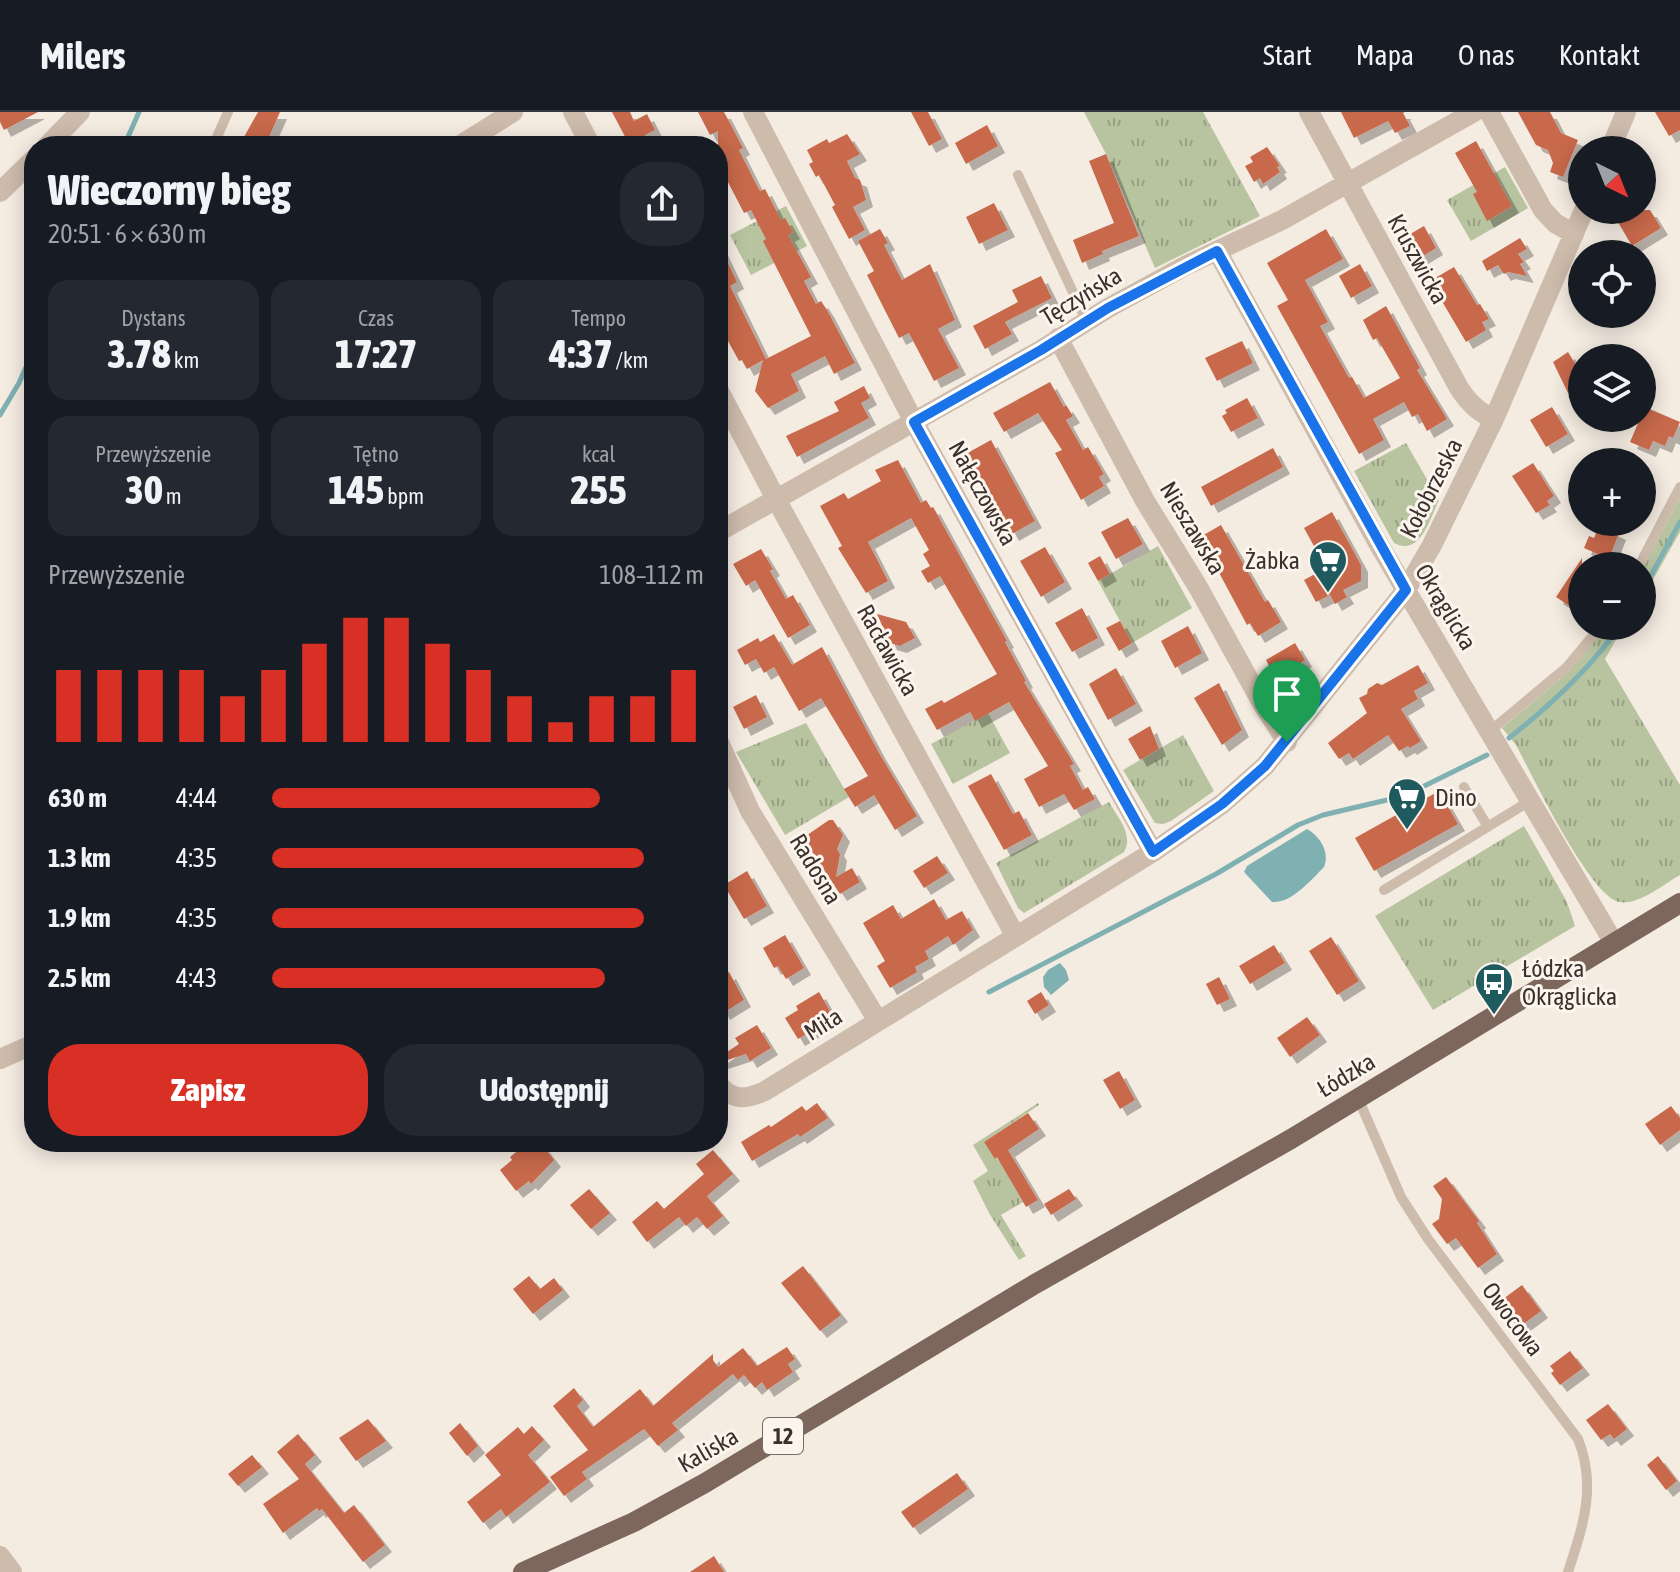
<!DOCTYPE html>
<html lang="pl">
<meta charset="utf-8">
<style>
:root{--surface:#171b24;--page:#242831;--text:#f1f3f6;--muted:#9ea1a6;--line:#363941;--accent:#d93025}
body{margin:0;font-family:"Asap Condensed",sans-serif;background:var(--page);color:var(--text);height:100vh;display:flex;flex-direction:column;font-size:30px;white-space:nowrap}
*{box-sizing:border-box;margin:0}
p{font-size:26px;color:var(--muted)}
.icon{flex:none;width:44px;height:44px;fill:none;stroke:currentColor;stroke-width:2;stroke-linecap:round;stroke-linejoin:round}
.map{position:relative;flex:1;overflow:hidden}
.sheet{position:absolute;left:24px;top:24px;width:704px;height:1016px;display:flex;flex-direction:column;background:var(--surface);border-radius:32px;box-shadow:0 4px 20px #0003}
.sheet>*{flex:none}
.needle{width:52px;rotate:137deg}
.fabs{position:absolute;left:1568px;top:24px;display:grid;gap:16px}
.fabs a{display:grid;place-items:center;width:88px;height:88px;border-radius:50%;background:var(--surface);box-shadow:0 4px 20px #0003;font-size:40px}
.pin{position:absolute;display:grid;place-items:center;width:68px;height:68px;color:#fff;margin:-82px -34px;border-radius:50% 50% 50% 0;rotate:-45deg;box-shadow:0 0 8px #0007}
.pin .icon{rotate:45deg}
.round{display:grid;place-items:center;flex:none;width:84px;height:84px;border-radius:32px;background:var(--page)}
.summary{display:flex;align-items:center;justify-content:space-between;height:136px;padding:0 24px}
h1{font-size:44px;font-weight:800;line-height:60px}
.metrics{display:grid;grid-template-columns:repeat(3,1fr);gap:12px;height:136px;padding:8px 24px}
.metrics div{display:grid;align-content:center;border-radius:20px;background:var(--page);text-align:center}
.metrics b{font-size:40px;font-weight:800}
.metrics small{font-size:22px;font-weight:400}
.metrics p{font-size:22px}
.chart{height:224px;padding:16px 24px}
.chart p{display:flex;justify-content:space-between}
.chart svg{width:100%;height:144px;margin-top:8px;stroke:var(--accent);stroke-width:6}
.action{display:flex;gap:16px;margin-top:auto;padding:16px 24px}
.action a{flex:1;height:92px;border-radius:32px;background:var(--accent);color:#fff;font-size:32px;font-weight:800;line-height:92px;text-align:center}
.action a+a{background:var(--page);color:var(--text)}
ul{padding:0 24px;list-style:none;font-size:26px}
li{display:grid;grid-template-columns:128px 96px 1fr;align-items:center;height:60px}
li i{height:20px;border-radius:10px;background:var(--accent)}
header{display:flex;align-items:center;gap:48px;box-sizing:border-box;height:112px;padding:0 40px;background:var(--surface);border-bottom:2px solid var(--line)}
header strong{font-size:38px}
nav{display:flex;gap:44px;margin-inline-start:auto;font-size:28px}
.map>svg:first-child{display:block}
</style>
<header>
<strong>Milers</strong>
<nav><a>Start</a><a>Mapa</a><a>O nas</a><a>Kontakt</a></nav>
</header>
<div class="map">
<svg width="1680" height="1460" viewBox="0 0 1680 1460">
<defs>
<pattern id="grass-tufts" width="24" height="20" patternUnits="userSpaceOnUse" patternTransform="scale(2)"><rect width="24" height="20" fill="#b8c4a0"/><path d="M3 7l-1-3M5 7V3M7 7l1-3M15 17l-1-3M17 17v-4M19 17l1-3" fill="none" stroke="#97a083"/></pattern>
<filter id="shadow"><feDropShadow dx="7" dy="7" stdDeviation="0" flood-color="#0004"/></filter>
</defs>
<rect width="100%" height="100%" fill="#f4ebe1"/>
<path fill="url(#grass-tufts)" d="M1084 0H1203L1260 104 1155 156 1106 42Z
M1505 55 1528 96 1471 129 1447 88Z
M786 94 807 134 751 163 730 123Z
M1406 331 1439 388C1430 407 1420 445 1394 431L1354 359Z
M1680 386V420L1642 487V458Z
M1158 434 1192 496 1132 531 1098 469Z
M1606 514H1624L1605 547 1680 673V763C1664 772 1638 794 1619 790 1590 784 1532 663 1516 633L1502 616 1565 563Z
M988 601 1010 641 953 672 931 632Z
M806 611 849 685 785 723 736 640Z
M1183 623 1214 679 1171 709 1163 712 1155 711 1123 658Z
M1109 690C1118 706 1134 723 1124 740L1024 801 1018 796 996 751Z
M1524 714 1567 790 1575 814 1433 898 1375 804Z
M1038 991 1039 993 984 1030 1004 1056 1023 1090 1001 1103 1026 1144 1019 1148 989 1101 973 1069 988 1059 973 1033Z"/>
<path fill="#7fb0b2" d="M1307 717C1320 724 1330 740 1324 755 1311 768 1291 792 1272 790L1244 760 1247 754Z
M1060 851 1066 858 1069 868 1051 883 1044 875 1043 865 1048 858Z"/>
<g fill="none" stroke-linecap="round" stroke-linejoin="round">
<path stroke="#7fb0b2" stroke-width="5" d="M124 34 139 0
M0 303 19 271 34 237
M1642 480 1680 410
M1509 626C1551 593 1589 558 1620 514
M989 880 1216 762 1298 713 1323 703 1404 684 1487 643"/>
</g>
<path fill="#c8694b" filter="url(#shadow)" d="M0 0H38L4 18 0 10Z
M258 0H280L265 34H239Z
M612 0H630L634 9 647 2 655 18 645 23 651 34H630Z
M698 0H724L743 36 739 38 755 70 760 79 765 77 781 108 785 106 793 120 788 123 811 165 804 169 816 192 821 189 827 198 855 251 834 262 825 244 791 262 799 279 768 296 755 279 763 248 747 257 742 248 739 249 718 211V130L737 170 730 174 766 247 811 224 763 129 766 127 751 98 744 101 718 51V19L710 23Z
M911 0H928L942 27 929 34Z
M1341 0H1405L1403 1 1410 14 1395 21 1388 9 1354 26Z
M1518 0H1550L1561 21 1578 28 1563 65 1550 60 1553 51 1548 38 1536 33Z
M1655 0H1680V18L1669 24Z
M987 13 998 34 966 52 955 31Z
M847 22 860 42 847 49 855 66 860 68 866 88 853 95 865 118 849 127 832 95 835 93 819 63 816 65 809 52 813 50 807 38 827 27 829 31Z
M1476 29 1512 94 1487 109 1473 82 1477 80 1455 41Z
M1267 35 1280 54 1277 55 1280 60 1263 72 1260 66 1254 70 1245 54 1253 50 1250 45Z
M1106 42 1139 124 1102 139 1103 142 1082 151 1073 128 1114 111 1089 49Z
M994 91 1008 118 979 132 966 105Z
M1627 98H1650L1661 116 1632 134 1615 105Z
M1424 114 1436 136 1418 147 1405 125Z
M880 117 888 131 884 133 902 168 930 152 955 208 938 217 959 256 934 269 909 221 899 226 867 163 874 159 858 129Z
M1326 117 1343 147 1305 168 1328 210 1320 214 1349 266 1352 265 1364 286 1400 266 1377 226 1373 228 1363 208 1386 194 1420 256 1417 258 1447 307 1427 319 1418 302 1412 305 1404 290 1373 307 1384 328 1359 342 1277 194 1288 188 1267 151Z
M1520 126 1527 137 1518 142 1524 150 1520 152 1527 164 1508 160 1504 162 1498 153 1487 159 1482 149Z
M1360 152 1372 174 1351 186 1339 164Z
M1454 155 1477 193 1480 192 1489 207 1482 210 1486 218 1466 230 1430 169Z
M1041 164 1052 186 1005 210 1012 222 985 237 973 214 1018 190 1012 178Z
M1242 229 1253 251 1217 269 1205 246Z
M1568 240 1582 263V272L1568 281 1553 250Z
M1050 270 1064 295 1066 293 1073 304 1066 308 1083 338 1088 335 1104 362 1099 365 1104 374 1081 388 1055 341 1062 338 1038 301 1004 320 993 301Z
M864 274 870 286 861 291 869 306 797 345 786 324 839 299 834 290Z
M1247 286 1258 306 1231 320 1222 304 1227 301 1225 298Z
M1552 295 1568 322 1546 335 1530 308Z
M1645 295 1680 310 1673 326 1669 324 1665 334 1653 329 1649 338 1630 330Z
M991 328 1035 409 1012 422 1005 409 1001 412 993 398 997 395 975 355 970 358 962 344Z
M1273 336 1283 355 1211 394 1201 375Z
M898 348 921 391 926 388 931 396 933 395 1007 529 1005 530 1026 569 1024 570 1074 652 1070 654 1083 678 1088 675 1095 687 1074 698 1064 682 1039 695 1024 667 1048 654 1009 590 975 609 970 600 937 618 925 597 942 588 944 591 997 562 940 464 928 471 921 459 930 454 923 442 929 438 911 406 868 430 888 469 866 481 838 436 842 434 820 394 844 381 848 387 881 369 875 358Z
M1533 351 1554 384 1547 389 1550 393 1536 401 1512 364Z
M1332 400 1361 453V469L1343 478 1347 485 1335 492 1330 483 1316 490 1304 468 1326 456 1304 416Z
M1128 406 1143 432 1116 447 1101 420Z
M1600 412 1619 421 1609 447 1584 436 1589 424 1594 426Z
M1221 413 1265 490 1268 488 1281 510 1258 524 1250 511 1247 513 1200 425Z
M1045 435 1065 470 1041 485 1020 449Z
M761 437 773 457 770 459 786 487 793 483 810 513 788 526 755 468 746 474 733 452Z
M1100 444 1110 462 1098 469 1088 451Z
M1582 446V491L1577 499 1556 485Z
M1082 496 1098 526 1072 540 1055 511Z
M877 502 906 510 915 526 900 534 890 531Z
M1120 509 1132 531 1119 539 1106 516Z
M1188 514 1202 541 1175 556 1161 529Z
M774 522 792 553 822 535 879 641 917 704 895 718 874 683 855 695 844 677 868 664 821 586 799 599 774 555 764 561 756 547 745 553 737 538 758 526 760 530Z
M1295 531 1305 548 1276 567 1266 548Z
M1418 553 1428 571 1414 579 1418 587 1401 597 1421 629 1410 636 1408 634 1399 639 1388 623 1353 647 1349 641 1339 647 1328 631 1367 601 1359 586 1367 582 1368 577 1377 571 1382 573Z
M1116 556 1136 592 1108 608 1089 572Z
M1219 571 1242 618 1222 633 1194 586Z
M756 583 767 605 744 617 733 595Z
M1150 614 1159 637 1140 648 1128 627Z
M991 662 1013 702 1019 699 1032 723 1004 738 968 674Z
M1439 679 1458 712 1374 759 1355 726Z
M829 708H833L843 723 837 737 840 742 836 765 852 756 860 770 840 782 803 726Z
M937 744 948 761 924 776 913 759Z
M747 759 767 794 744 807 724 773Z
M934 787 946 808 962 799 973 818 953 833 948 824 925 839 929 847 915 855 917 860 890 876 877 854 885 849 863 811 893 793 901 807Z
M785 823 804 856 786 867 778 854 774 856 763 836Z
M1331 825 1359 869 1337 883 1309 839Z
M1274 833 1285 851 1250 872 1239 854Z
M729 860 744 888 723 901 718 892V867Z
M1219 865 1230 887 1217 893 1206 872Z
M819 880 834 906 798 927 785 906 798 898 796 894Z
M1041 880 1049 893 1035 902 1027 889Z
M1307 905 1320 923 1290 945 1277 926Z
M757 913 771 936 750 949 746 942 718 951V946L739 932 735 926Z
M1119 959 1135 988 1120 997 1103 968Z
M817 991 828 1006 800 1025 798 1022 752 1049 741 1030 769 1013 771 1015 802 994 806 999Z
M1671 994 1680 1006V1018L1660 1033 1645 1012Z
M1028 1001 1039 1017 1008 1038 1038 1088 1026 1095 997 1045 995 1047 984 1030Z
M535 1030H540L554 1048 531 1072 529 1069 516 1079 500 1058 512 1048 510 1045 522 1035 525 1038Z
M713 1038 733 1062 707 1084 723 1104 707 1117 697 1105 686 1114 679 1105 647 1130 632 1110 657 1089 664 1097 704 1062 696 1052Z
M1446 1065 1479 1109 1477 1111 1497 1142 1478 1156 1456 1126 1447 1132 1432 1112 1439 1107 1442 1087 1433 1074Z
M589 1077 610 1101 591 1117 570 1093Z
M1069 1077 1076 1087 1051 1103 1044 1092Z
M803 1154 841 1203 820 1219 781 1171Z
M529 1164 540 1177 554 1166 563 1178 533 1202 513 1177Z
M1522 1173 1541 1199 1518 1216 1499 1190Z
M787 1235 795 1247 788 1252 793 1260 767 1278 762 1270 755 1276 744 1263 738 1268 733 1262 672 1311 678 1318 658 1334 644 1317 582 1360 587 1367 564 1384 550 1365 588 1338 553 1294 574 1276 583 1288 577 1294 593 1315 640 1277 653 1294 713 1242V1248L718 1255 743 1236 757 1254Z
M1570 1239 1583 1256 1560 1273 1551 1261 1554 1259 1550 1254Z
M1608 1292 1627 1317 1614 1327 1610 1322 1601 1328 1586 1308Z
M368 1307 386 1329 356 1349 339 1326Z
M460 1311 478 1334 467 1344 449 1321Z
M532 1314 544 1328 528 1343 550 1370 506 1405 501 1397 483 1411 467 1390 501 1363 485 1343 518 1315 524 1322Z
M298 1322 315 1343 305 1352 344 1401 354 1393 385 1433 363 1450 322 1397 319 1399 317 1396 283 1421 263 1392 299 1367 277 1340Z
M252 1343 262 1355 238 1374 228 1362Z
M1658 1344 1677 1369 1666 1378 1647 1353Z
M957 1361 968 1377 913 1416 901 1400Z
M714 1444 724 1460H690Z"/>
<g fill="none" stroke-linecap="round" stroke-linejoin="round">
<path stroke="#cdbbac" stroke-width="10" d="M213 34 228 0
M1018 63 1086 208
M1639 454 1680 375
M1489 620 1567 555 1601 514
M1464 675 1488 715
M1384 778 1530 689
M1358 986 1401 1085 1428 1127 1578 1327C1597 1374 1583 1414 1568 1460"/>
<path stroke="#cdbbac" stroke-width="20" d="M573 0 591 34
M753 0 914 310 1153 740
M1309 0 1459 276C1469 291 1478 300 1494 307
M1489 0 1543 98 1555 111 1574 122
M47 34 80 0
M459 34 513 0
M1610 38 1626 0
M0 80 34 47
M1217 139 1378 431 1614 831
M1058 226 1145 389 1198 475 1263 593 1287 630
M718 277 776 387 1015 823
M718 420 1041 238 1108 196 1185 154 1282 108 1474 0
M718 628 750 699 878 909
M0 947 34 932
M718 972C733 989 745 988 765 979L1153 740 1222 692 1265 654 1406 478 1432 433 1494 307 1584 98
M0 1444 12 1460"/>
<path stroke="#7d675c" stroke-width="20" d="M523 1460 634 1410 705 1371 1035 1172 1291 1027 1680 791"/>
</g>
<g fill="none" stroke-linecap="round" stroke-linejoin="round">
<defs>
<path id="route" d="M1217 139 1406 478 1265 654 1222 692 1153 740 914 310 1041 238 1108 196Z"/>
</defs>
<use href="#route" stroke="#fff" stroke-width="16"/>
<use href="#route" stroke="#1a73e8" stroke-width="10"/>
</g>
<defs>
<symbol id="supermarket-pin" viewBox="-11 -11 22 30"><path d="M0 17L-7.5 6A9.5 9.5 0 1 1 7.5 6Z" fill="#1f5a5e" stroke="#fbf5ee"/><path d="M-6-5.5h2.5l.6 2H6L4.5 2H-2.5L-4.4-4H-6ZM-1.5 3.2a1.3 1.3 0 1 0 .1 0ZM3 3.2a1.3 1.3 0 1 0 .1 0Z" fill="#fff"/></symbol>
<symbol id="bus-pin" viewBox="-11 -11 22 30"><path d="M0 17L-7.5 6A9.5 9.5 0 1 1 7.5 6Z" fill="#1f5a5e" stroke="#fbf5ee"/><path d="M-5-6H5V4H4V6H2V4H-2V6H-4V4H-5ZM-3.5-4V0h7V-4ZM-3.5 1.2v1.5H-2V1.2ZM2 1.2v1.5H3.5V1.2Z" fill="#fff"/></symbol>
</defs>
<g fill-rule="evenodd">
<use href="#supermarket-pin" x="1306" y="426" width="44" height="60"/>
<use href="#supermarket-pin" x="1385" y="663" width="44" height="60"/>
<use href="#bus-pin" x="1472" y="848" width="44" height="60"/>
</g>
<g text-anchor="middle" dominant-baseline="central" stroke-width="6" stroke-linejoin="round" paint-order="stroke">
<rect fill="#fbf5ee" stroke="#756b66" stroke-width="2" x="763" y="1306" width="40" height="36" rx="6"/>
<g font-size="22" font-weight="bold" fill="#3b302b">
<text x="783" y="1324">12</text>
</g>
<g font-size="24" fill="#3b302b" stroke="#fbf5ee">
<text transform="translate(1418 147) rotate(61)">Kruszwicka</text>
<text transform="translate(1081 184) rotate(-31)">Tęczyńska</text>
<text transform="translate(1431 376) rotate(-63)">Kołobrzeska</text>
<text transform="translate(983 381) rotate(61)">Nałęczowska</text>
<text transform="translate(1193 416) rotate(59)">Nieszawska</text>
<text transform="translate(1446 495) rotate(59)">Okrąglicka</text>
<text transform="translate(888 538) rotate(61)">Racławicka</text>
<text transform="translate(816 757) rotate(59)">Radosna</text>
<text transform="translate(823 912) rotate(-32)">Miła</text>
<text transform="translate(1346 963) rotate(-31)">Łódzka</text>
<text transform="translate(1513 1207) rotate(53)">Owocowa</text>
<text transform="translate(708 1338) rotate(-30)">Kaliska</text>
</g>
<g font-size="24" fill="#3b302b" stroke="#fbf5ee" text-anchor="start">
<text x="1300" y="448" text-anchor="end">Żabka</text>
<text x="1435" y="685">Dino</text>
<text x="1522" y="856">Łódzka<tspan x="1522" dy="28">Okrąglicka</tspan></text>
</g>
</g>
</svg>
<div class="fabs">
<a><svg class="needle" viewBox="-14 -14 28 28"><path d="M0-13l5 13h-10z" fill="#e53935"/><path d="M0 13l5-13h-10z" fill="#9ea1a6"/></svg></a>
<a><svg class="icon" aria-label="locate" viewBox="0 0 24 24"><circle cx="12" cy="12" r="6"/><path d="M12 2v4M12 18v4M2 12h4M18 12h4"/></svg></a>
<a><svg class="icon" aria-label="layers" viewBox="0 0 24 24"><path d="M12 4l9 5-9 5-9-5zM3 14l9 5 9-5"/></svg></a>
<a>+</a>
<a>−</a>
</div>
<div class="pin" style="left:1287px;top:630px;background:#1e9e55"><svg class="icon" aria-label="arrive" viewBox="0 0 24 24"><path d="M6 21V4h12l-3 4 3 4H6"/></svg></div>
<section class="sheet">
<div class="summary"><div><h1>Wieczorny bieg</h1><p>20:51 · 6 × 630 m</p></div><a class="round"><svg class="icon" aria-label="share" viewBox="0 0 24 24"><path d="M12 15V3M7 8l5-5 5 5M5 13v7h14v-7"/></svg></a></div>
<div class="metrics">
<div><p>Dystans</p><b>3.78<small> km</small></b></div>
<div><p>Czas</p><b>17:27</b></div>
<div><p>Tempo</p><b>4:37<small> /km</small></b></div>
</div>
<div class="metrics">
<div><p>Przewyższenie</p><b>30<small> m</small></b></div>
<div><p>Tętno</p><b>145<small> bpm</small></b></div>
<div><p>kcal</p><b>255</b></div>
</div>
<div class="chart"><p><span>Przewyższenie</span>108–112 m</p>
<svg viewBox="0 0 160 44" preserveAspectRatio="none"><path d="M5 44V22M15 44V22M25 44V22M35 44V22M45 44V30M55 44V22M65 44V14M75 44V6M85 44V6M95 44V14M105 44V22M115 44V30M125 44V38M135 44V30M145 44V30M155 44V22"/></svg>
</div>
<ul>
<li><b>630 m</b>4:44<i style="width:76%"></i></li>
<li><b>1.3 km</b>4:35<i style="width:86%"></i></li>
<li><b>1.9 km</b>4:35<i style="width:86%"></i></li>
<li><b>2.5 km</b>4:43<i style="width:77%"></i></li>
</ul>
<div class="action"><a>Zapisz</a><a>Udostępnij</a></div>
</section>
</div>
